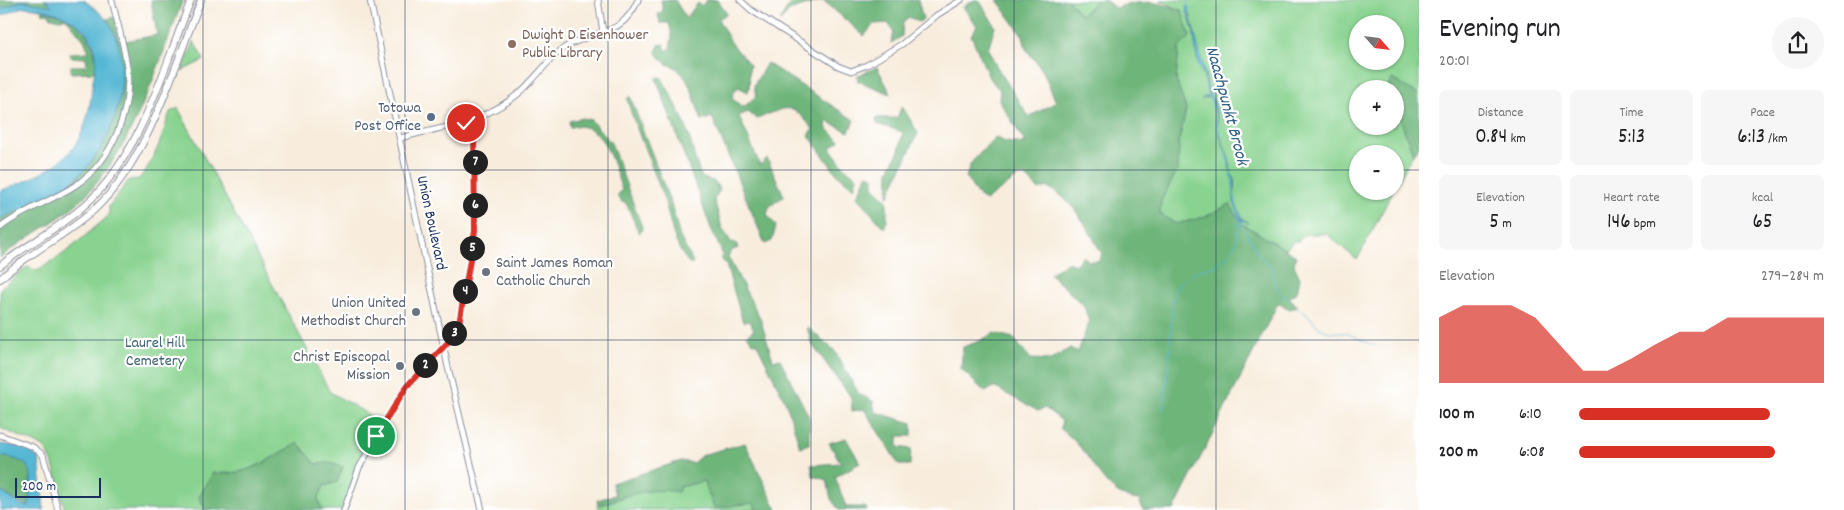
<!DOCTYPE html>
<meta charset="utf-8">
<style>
:root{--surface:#fff;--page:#f6f6f6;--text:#202124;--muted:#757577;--accent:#d93025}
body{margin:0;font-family:Dekko,sans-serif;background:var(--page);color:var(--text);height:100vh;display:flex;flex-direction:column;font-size:19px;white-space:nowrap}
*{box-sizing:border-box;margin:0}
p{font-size:16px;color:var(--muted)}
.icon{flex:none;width:28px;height:28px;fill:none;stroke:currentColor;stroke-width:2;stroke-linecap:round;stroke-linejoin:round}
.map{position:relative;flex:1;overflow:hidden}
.side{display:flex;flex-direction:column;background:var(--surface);width:425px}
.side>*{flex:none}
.needle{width:32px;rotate:118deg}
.tools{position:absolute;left:1349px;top:15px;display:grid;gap:10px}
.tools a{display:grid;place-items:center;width:55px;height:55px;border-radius:50%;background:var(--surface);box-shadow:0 1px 4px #0004;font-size:25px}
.scale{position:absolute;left:15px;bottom:12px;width:86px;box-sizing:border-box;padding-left:5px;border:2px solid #1b2f5e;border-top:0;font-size:14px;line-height:18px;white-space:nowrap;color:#1b2f5e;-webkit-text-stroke:4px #fff;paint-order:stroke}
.pin{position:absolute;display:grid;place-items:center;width:42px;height:42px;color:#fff;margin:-21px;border:2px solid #fff;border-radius:50%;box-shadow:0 1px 5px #0007}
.km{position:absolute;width:25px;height:25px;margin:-12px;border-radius:50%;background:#222;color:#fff;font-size:14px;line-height:25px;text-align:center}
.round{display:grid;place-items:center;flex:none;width:52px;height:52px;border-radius:26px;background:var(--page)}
.overview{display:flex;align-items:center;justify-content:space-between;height:85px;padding:0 20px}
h1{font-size:28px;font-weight:600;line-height:38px}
.stats{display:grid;grid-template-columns:repeat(3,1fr);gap:8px;height:85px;padding:5px 20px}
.stats div{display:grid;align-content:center;border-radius:8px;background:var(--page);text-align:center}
.stats b{font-size:21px;font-weight:600}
.stats small{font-size:14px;font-weight:400}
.stats p{font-size:14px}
.chart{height:140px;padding:10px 20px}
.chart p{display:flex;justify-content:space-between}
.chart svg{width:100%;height:90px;margin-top:5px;fill:var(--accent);opacity:.7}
ul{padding:0 20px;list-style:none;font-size:16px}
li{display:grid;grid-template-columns:80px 60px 1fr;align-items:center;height:38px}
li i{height:12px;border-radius:6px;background:var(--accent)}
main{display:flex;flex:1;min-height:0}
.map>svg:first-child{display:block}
</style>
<main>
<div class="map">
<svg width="1419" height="510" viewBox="0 0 1419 510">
<rect width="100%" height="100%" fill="#fff"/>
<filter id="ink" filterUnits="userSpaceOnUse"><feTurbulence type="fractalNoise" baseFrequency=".02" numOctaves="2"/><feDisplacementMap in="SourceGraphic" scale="10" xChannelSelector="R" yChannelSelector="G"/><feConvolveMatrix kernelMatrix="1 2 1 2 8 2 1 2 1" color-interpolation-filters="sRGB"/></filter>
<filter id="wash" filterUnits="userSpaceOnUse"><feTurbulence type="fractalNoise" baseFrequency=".0096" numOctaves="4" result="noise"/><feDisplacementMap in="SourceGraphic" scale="20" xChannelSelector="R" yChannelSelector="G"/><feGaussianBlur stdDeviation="1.12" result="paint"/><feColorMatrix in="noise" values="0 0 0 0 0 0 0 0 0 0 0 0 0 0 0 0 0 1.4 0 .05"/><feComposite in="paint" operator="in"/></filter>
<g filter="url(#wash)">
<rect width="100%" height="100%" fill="#f8eddd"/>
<path fill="#89d390" stroke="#528177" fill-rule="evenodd" d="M1068 0H1097L1081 15Z
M1160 0H1419V95L1392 79 1388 86 1390 89H1358V126H1395V94L1397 97 1400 118 1413 154 1395 188V154H1358V191H1393L1357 260 1327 234H1306L1299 241H1293L1286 250 1241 223 1230 204 1205 217 1176 224 1160 214 1161 201 1178 169 1179 141 1186 109 1176 80 1182 11ZM1358 24H1395V61H1358Z
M194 42 204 60 182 71Z
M178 108 330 392 381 422 357 461 360 463 343 510H322L318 498 324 486 337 482 343 467 329 463 316 464 298 443C267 460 250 476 213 473L199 497 206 510H65L52 461 44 447 0 428V289L24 269 28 267 37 271 66 252 105 219 109 213V206L129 180 139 179C156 160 162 135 170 112Z
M704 481 754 503 756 510H599L598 506 657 485 680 487Z"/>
<path fill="#6eb57a" stroke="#44726c" d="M0 0H46L53 4 49 6 21 1 0 9Z
M151 0H183C157 66 133 152 80 201 56 223 25 237 0 258V219C13 210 29 208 43 201 51 197 61 190 69 184 116 149 139 71 107 19L114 17 120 42 157 35Z
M661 0H675L686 18 698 3 702 6 706 0H717L727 14 718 19 732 44 750 65C748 75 751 83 748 92L738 87 733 93 732 99 744 107 756 96 754 85 767 63 854 120 849 132 827 121 826 127 840 141 830 148 845 168 857 177 854 188 836 173 809 136 813 129C790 101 789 106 757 119L748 112 739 116 760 165 767 158 784 196 769 207 767 214 776 226 772 241 765 244 712 117 702 121C695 103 689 67 666 64L656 52 659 45 664 44 666 51 670 49 672 36 669 23H660L658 14 663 11Z
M792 0H823L789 11 780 21Z
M823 0H918L923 19 919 22 909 17 903 22 902 36 891 43 894 32 888 23 874 24 864 36Z
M974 0H979L995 26 988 49 997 67 1029 117 1056 102 1043 71 1026 49 1023 36 997 0H1068L1081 15 1097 0H1105L1115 8C1141 0 1156 0 1182 11L1190 37 1179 48 1176 80 1186 109 1179 141 1178 169 1161 201 1160 214 1176 224 1205 217 1230 204 1241 223 1296 256 1294 265 1300 278 1297 292 1289 297 1298 307 1290 309 1278 303 1174 510H1143L1139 500C1108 498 1097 467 1080 447 1074 440 1067 434 1060 428L1062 421 1045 408 1038 411 994 387 985 392 961 369 963 347 980 341 994 333 1013 338 1031 359 1051 360 1070 348 1078 352 1089 322 1084 306 1050 274 1067 262 1075 265 1083 256 1089 261H1099L1102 254C1089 231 1073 198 1047 187L1039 190 1026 177 1019 176 985 201 976 193 966 177 971 163 995 137 1005 142 1026 144 999 100 1000 90 989 78 971 35 977 26 963 7Z
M43 10C74 16 101 38 95 72L71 73V66H86L87 58 71 57 70 53 89 52 84 40 65 17 61 19 50 17V14L42 13Z
M877 67 891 94 858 81 857 76Z
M661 77C671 94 680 111 687 129 692 146 695 162 702 178L714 181 720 190 714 199 722 228 731 242 736 243 738 248 731 251 728 257 760 318 773 360 780 359 809 417V444L800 447 786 403 756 342 753 343 747 335 754 330 750 321 743 322 726 265 721 258 723 255 710 226 656 78Z
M1392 79 1419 95V146L1413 154 1400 118 1395 89 1388 86Z
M630 96 671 204 680 237 693 262 691 265C672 245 672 224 664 199 652 165 637 133 627 99Z
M902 106 918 133 888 197 889 170 899 151 903 132 877 124 876 118H897Z
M582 118 591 120 611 143 643 230 639 233 626 203 622 202 617 196 622 190C613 166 605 119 570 127L569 121Z
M867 174 873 176V187L887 200V220L884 228 857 197Z
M807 327 834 350 859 394 873 401 875 412 912 423V436H898V447L911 449 910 465H899L864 409 852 411 851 397 811 343Z
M846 438 860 463 835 477 846 507H865L868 510H839L831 499 827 480 813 476 811 465 841 463 829 443Z
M298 443 316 464 329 463 343 467 337 482 324 486 318 499 322 510H206L199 497 213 473C250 476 267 460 298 443Z
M745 443 777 510H756L754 503 714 508 704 481 680 487 678 492C649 487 625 495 598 506L597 500 615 495 612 483 681 461 693 463 702 455Z
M0 456C24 459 32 460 30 487 30 494 31 502 28 507L0 491Z"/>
<path fill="#55b7d4" stroke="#387399" d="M46 0H84C95 9 108 17 113 30 136 81 112 152 68 185 57 193 45 201 32 206 21 211 10 212 0 219V191C23 182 48 173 67 155 84 138 90 111 92 88 93 76 98 63 95 50 87 20 53 9 25 7 17 7 9 15 0 16V9L21 1 52 6Z
M1188 6 1209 92 1215 104 1219 132 1230 163 1231 174C1240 182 1232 191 1235 201 1237 207 1240 213 1242 219L1248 222 1249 224 1247 221H1241L1234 202V179L1231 176 1229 159 1219 134 1213 103 1208 97 1201 99 1208 96 1204 76 1198 65 1193 30 1186 7Z
M0 444 24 447 39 458 44 510H0V491L23 506H29C31 472 39 462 0 456Z"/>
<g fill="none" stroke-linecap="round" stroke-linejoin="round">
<path stroke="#55b7d4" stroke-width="1" d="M1187 0 1190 11
M1211 100 1213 108
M1216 119 1220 135
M1225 150 1229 166
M1240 221 1259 256 1273 267 1274 283 1280 293 1312 319 1319 328 1329 332 1346 333 1375 346
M1163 409 1169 363 1173 295 1180 282 1198 270 1215 266 1227 256 1236 242 1239 220 1230 170"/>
</g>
</g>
<g filter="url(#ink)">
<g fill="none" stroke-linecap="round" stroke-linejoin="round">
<defs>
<path id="secondary" d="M598 0 603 32
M740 0 751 10 838 66 851 71 867 65 902 44 937 15 961 0
M400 138C442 127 483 123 518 94 534 81 547 60 564 48 595 28 621 39 638 0
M0 228C22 210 52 201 76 185 113 160 132 110 127 67 124 45 117 22 112 0
M0 435 33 447 43 455 58 510
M344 510 359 468 403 391 451 339 459 324 475 231V128L480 118"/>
<path id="primary" d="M370 0 448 367 482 510"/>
<path id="highway" d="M0 266C27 244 60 228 86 204 141 155 164 67 191 0
M0 279C29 252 66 236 95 209 149 159 174 67 201 0"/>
</defs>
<use href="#secondary" stroke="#8a8e9e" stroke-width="7"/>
<use href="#primary" stroke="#8a8e9e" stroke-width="7"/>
<use href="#highway" stroke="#8a8e9e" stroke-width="8"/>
<use href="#secondary" stroke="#fff" stroke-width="5"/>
<use href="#primary" stroke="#fff" stroke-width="5"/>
<use href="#highway" stroke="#fff" stroke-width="6"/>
</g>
</g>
<g fill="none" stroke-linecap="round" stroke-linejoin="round" filter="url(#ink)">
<defs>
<path id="route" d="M376 436 407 386 451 339 459 324 475 231 474 128 480 118 466 123"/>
</defs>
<use href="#route" stroke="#fff" stroke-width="10"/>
<use href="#route" stroke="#d93025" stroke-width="6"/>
</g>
<path fill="none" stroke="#1b2f5e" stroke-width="1" stroke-opacity="0.55" d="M203 0V510M405 0V510M608 0V510M811 0V510M1014 0V510M1216 0V510M0 170H1358M1395 170H1419M0 340H1419"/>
<circle fill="#8d6e63" stroke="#fff" stroke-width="2" cx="512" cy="44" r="5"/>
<circle fill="#5c6f8a" stroke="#fff" stroke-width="2" cx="431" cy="117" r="5"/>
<g fill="#6b7280" stroke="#fff" stroke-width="2">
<circle cx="486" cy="272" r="5"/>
<circle cx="416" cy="312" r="5"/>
<circle cx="400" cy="366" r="5"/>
</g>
<g text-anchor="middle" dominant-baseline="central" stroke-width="4.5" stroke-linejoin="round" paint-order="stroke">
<g font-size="16" fill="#785e54" stroke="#fff" text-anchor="start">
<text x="522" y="35">Dwight D Eisenhower<tspan x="522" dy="18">Public Library</tspan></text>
</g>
<g font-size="16" fill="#4e5e75" stroke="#fff" text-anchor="end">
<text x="421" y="108">Totowa<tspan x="421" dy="18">Post Office</tspan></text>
</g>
<g font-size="16" fill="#1b2f5e" stroke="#fff">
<text transform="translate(431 223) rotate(78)">Union Boulevard</text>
</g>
<g font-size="16" fill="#5b616d" stroke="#fff" text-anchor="end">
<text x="496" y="263" text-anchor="start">Saint James Roman<tspan x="496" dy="18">Catholic Church</tspan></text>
<text x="406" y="303">Union United<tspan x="406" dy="18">Methodist Church</tspan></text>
<text x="390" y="357">Christ Episcopal<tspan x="390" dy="18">Mission</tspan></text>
</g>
<g font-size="16" fill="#3c606d" stroke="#fff">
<text x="155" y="343">Laurel Hill<tspan x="155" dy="18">Cemetery</tspan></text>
</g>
<g font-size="18" font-style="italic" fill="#2f5f87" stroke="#fff">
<text transform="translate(1226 106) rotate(75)">Naachpunkt Brook</text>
</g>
</g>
</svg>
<div class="tools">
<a><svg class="needle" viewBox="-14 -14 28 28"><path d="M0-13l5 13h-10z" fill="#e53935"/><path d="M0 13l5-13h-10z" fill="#757577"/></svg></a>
<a>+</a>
<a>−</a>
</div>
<div class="scale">200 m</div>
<div class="pin" style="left:376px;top:436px;background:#1e9e55"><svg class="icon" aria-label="arrive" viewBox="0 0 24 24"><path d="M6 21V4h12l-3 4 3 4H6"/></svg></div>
<div class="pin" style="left:466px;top:123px;background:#d93025"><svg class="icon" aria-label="check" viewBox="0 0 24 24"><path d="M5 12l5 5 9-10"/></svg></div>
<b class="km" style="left:425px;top:365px">2</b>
<b class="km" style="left:454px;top:333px">3</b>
<b class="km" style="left:465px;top:291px">4</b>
<b class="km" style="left:472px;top:248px">5</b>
<b class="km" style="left:475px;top:205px">6</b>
<b class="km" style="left:475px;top:162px">7</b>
</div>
<section class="side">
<div class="overview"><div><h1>Evening run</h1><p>20:01</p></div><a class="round"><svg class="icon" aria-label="share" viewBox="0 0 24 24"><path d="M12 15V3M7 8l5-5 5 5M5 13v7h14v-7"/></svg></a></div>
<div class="stats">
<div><p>Distance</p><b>0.84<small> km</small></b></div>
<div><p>Time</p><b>5:13</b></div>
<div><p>Pace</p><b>6:13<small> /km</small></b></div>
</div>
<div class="stats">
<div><p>Elevation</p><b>5<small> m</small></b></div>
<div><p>Heart rate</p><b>146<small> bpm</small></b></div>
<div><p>kcal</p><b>65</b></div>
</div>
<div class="chart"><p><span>Elevation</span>279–284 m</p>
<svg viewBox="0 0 160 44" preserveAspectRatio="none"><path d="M0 44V12L10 6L20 6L30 6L40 12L50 25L60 38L70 38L80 32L90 25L100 19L110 19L120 12L130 12L140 12L150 12L160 12V44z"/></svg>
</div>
<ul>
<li><b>100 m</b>6:10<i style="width:78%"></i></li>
<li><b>200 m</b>6:08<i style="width:80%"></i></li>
</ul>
</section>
</main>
